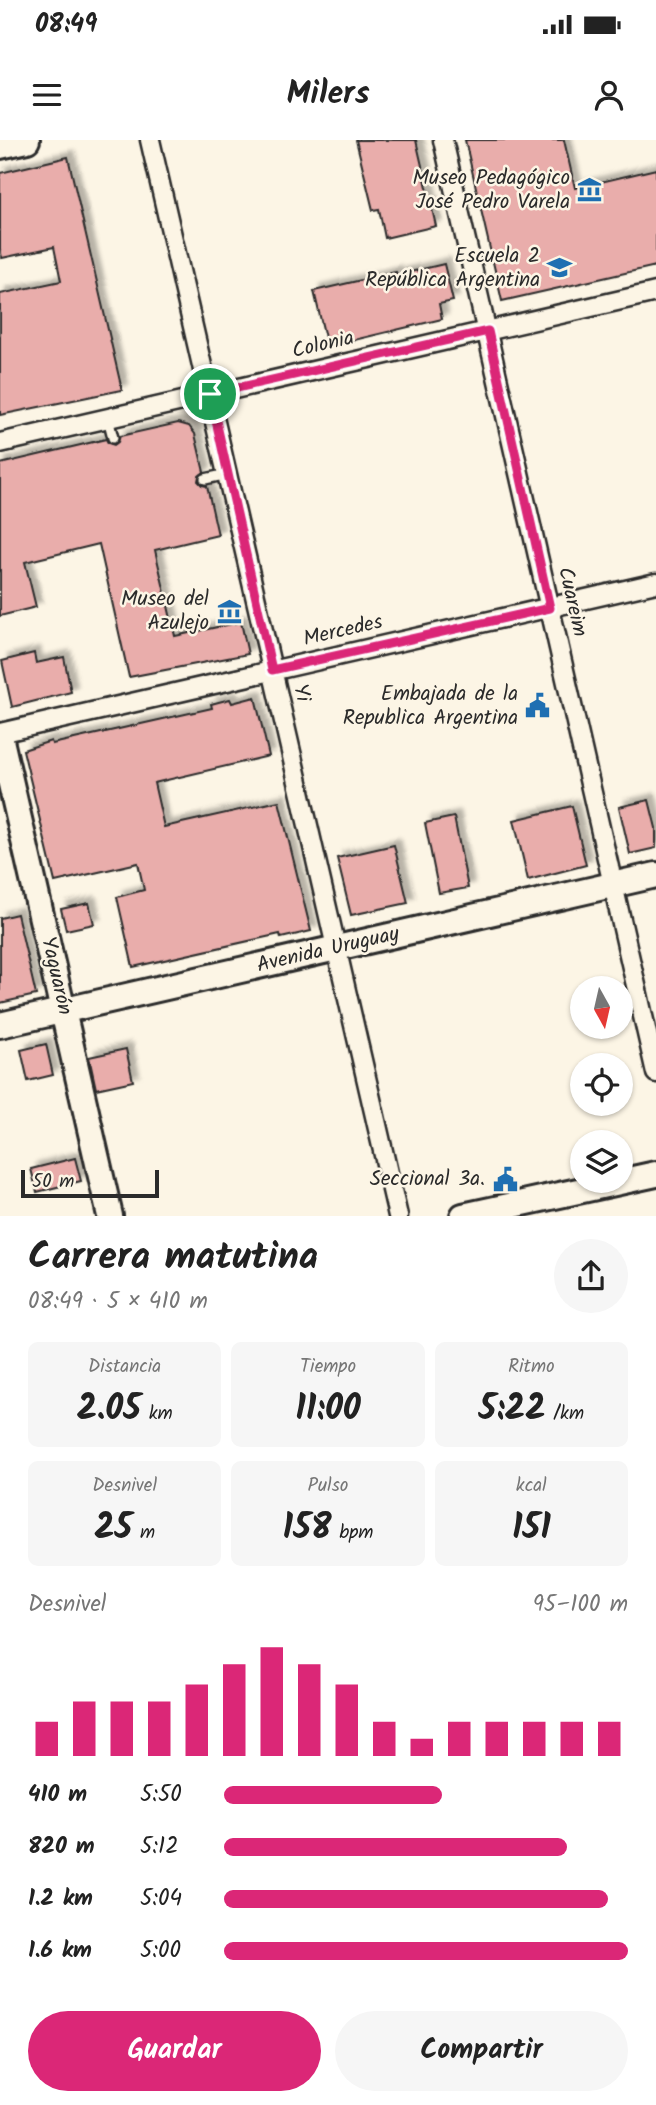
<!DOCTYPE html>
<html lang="es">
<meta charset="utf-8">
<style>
:root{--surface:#fff;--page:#f6f6f6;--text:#222;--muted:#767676;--accent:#db2777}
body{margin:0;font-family:Kalam,sans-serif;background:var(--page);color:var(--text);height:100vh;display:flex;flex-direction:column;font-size:26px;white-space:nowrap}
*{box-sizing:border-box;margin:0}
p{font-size:23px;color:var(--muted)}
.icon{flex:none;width:38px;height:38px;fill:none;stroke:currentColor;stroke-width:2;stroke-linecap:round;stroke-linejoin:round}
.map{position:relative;height:1076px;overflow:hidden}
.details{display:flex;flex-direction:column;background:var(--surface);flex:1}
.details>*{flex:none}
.needle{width:46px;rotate:172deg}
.tools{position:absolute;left:570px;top:836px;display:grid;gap:14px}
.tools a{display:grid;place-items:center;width:63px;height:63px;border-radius:50%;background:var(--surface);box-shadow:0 2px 5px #0004;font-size:35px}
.scale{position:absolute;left:21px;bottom:18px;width:138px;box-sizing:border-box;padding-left:7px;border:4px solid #2b2b2b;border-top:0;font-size:19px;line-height:24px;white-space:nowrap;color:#2b2b2b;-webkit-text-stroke:5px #fcf5e5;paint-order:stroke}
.pin{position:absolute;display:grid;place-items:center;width:60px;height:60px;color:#fff;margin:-30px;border:4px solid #fff;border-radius:50%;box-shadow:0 2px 7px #0007}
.round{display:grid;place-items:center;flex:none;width:74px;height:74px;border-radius:37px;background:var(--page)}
.head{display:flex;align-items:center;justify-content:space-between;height:119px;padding:0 28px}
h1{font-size:38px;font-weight:800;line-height:52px}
.stats{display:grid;grid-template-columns:repeat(3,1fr);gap:10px;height:119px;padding:7px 28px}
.stats div{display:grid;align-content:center;border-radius:10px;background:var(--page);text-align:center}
.stats b{font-size:35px;font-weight:800}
.stats small{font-size:19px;font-weight:400}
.stats p{font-size:19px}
.chart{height:196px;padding:14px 28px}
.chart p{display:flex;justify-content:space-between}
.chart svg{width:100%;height:126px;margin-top:7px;stroke:var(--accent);stroke-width:6}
.primary-button{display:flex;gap:14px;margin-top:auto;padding:14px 28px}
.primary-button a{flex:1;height:80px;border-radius:42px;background:var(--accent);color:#fff;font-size:28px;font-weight:800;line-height:80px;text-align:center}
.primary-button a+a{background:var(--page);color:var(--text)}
ul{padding:0 28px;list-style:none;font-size:23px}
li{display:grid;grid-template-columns:112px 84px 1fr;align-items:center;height:52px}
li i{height:18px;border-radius:9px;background:var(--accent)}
.status{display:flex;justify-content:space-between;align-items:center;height:49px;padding:0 35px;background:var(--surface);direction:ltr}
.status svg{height:19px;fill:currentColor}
header{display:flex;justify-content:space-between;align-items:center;height:91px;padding:0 28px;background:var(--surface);font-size:32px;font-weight:800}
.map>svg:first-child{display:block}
</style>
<div class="status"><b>08:49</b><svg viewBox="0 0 49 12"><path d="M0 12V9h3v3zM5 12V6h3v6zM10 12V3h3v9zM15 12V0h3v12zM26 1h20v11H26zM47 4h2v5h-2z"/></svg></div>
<header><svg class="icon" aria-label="menu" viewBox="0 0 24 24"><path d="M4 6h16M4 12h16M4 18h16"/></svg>Milers<svg class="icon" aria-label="person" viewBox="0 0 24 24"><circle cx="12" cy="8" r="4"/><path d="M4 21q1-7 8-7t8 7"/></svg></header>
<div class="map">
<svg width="656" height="1076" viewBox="0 0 656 1076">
<defs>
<filter id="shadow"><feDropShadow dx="6" dy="-6" stdDeviation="2" flood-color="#0004"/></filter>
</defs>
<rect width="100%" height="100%" fill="#fcf5e5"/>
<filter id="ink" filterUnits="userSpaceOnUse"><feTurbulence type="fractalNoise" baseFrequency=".0143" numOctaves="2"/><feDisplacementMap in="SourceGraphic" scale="14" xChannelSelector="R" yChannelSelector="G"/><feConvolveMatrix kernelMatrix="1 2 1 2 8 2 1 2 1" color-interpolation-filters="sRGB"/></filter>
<g filter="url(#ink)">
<path fill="#e9adab" stroke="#2b2b2b" stroke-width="2" filter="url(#shadow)" d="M356 0H416L436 86 385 98 379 69 373 70Z
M465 0H564L575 48 656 29V126L502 161Z
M68 17 122 250 0 275V154L61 141 54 107 2 118 0 109V33Z
M444 124 453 161 439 164 442 179 329 206V202H326L314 151 396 132 397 135Z
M178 283 189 286 195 294 204 332 199 336 198 341 202 345 207 346 218 395 155 410 175 496 241 482 248 514 129 537 99 404 25 422 36 467 0 476V324L106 299 108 303 114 305 118 302 120 296Z
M34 513 36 523 64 517 71 552 12 567 2 521Z
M255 557 269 616 154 643 164 687 279 661 311 791 281 798 280 794 133 827 117 757 144 750 138 723 55 742 23 610 51 601 52 604 212 568 211 564 230 559 232 563Z
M649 660 656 688V708L630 714 619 667Z
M572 666 586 725 528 740 514 680Z
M454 677 468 748 439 753 425 683Z
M394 705 408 763 351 775 337 718Z
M89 763 94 784 66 790 61 769Z
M17 774 36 855 0 863V778Z
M46 904 53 935 28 941 21 910Z
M126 909 133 941 96 949 89 917Z
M75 1018 81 1041 37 1052 31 1029Z"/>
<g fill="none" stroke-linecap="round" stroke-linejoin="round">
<defs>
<path id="lane" d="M108 278 113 298
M205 339 228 334"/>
<path id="street" d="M150 0 398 1076
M443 0 656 933
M0 303 656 152
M0 593 656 443"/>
<path id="secondary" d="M0 6 27 0
M0 596 110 1076
M0 885 656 735
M463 1076 656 1034"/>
</defs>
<use href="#lane" stroke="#2b2b2b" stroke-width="14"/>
<use href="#street" stroke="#2b2b2b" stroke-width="23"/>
<use href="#secondary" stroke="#2b2b2b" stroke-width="30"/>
<use href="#lane" stroke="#fcf5e5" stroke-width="9"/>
<use href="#street" stroke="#fcf5e5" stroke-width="18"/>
<use href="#secondary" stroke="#fcf5e5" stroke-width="24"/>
</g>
</g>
<g fill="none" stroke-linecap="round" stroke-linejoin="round" filter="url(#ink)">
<defs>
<path id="route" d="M488 191 550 468 272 530 210 254Z"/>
</defs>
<use href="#route" stroke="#fff" stroke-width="14"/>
<use href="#route" stroke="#db2777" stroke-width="9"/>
</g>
<defs>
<symbol id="museum-bare" viewBox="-9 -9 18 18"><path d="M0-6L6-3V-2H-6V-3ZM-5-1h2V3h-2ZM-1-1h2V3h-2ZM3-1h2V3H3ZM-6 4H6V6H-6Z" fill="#1f6fb2" stroke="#fcf5e5" stroke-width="2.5" paint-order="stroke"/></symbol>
<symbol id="school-bare" viewBox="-9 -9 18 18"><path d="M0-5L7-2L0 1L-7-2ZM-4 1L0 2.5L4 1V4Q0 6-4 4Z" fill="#1f6fb2" stroke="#fcf5e5" stroke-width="2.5" paint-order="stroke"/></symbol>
<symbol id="civic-bare" viewBox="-9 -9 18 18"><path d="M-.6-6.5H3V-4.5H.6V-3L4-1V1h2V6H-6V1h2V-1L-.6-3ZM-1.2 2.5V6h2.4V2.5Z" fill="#1f6fb2" stroke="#fcf5e5" stroke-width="2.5" paint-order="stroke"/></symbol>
</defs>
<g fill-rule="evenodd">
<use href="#museum-bare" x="572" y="32" width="35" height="35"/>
<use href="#school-bare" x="542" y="110" width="35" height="35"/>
<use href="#museum-bare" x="212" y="454" width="35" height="35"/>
<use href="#civic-bare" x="520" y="548" width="35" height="35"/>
<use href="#civic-bare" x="488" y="1022" width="35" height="35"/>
</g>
<g text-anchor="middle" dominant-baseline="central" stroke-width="5" stroke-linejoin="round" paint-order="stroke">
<g font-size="21" fill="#2b2b2b" stroke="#fcf5e5" text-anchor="end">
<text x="570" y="38">Museo Pedagógico<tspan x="570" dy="24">José Pedro Varela</tspan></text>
<text x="540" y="116">Escuela 2<tspan x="540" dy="24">República Argentina</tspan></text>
<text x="209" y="459">Museo del<tspan x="209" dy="24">Azulejo</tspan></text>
<text x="518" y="554">Embajada de la<tspan x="518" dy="24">Republica Argentina</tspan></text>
<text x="485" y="1039">Seccional 3a.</text>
</g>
<g font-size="21" fill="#2b2b2b" stroke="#fcf5e5">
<text transform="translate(323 205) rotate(-13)">Colonia</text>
<text transform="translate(572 462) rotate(77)">Cuareim</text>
<text transform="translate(343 491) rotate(-13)">Mercedes</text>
<text transform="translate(301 553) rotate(77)">Yi</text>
<text transform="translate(328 810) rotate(-13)">Avenida Uruguay</text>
<text transform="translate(56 836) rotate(77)">Yaguarón</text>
</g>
</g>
</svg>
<div class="tools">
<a><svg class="needle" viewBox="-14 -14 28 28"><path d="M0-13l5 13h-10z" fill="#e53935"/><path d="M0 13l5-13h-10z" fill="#767676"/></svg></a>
<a><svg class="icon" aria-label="locate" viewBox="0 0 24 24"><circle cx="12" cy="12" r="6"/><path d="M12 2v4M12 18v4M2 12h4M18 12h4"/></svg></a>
<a><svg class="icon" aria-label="layers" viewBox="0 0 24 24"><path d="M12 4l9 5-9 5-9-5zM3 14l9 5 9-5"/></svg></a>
</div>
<div class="scale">50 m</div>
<div class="pin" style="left:210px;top:254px;background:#1e9e55"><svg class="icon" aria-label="arrive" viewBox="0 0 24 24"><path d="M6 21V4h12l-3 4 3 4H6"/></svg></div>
</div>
<section class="details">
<div class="head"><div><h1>Carrera matutina</h1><p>08:49 · 5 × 410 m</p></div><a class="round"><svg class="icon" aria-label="share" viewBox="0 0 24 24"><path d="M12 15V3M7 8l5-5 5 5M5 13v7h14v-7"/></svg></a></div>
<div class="stats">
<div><p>Distancia</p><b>2.05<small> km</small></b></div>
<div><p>Tiempo</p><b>11:00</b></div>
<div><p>Ritmo</p><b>5:22<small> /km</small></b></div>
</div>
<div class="stats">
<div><p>Desnivel</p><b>25<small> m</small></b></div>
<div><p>Pulso</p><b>158<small> bpm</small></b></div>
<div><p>kcal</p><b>151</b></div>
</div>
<div class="chart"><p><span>Desnivel</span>95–100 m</p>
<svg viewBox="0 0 160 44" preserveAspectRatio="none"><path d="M5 44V32M15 44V25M25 44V25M35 44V25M45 44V19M55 44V12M65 44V6M75 44V12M85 44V19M95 44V32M105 44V38M115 44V32M125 44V32M135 44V32M145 44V32M155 44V32"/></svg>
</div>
<ul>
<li><b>410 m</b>5:50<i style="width:54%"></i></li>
<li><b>820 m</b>5:12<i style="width:85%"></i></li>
<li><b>1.2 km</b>5:04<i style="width:95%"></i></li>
<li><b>1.6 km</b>5:00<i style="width:100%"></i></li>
</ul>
<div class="primary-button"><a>Guardar</a><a>Compartir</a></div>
</section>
